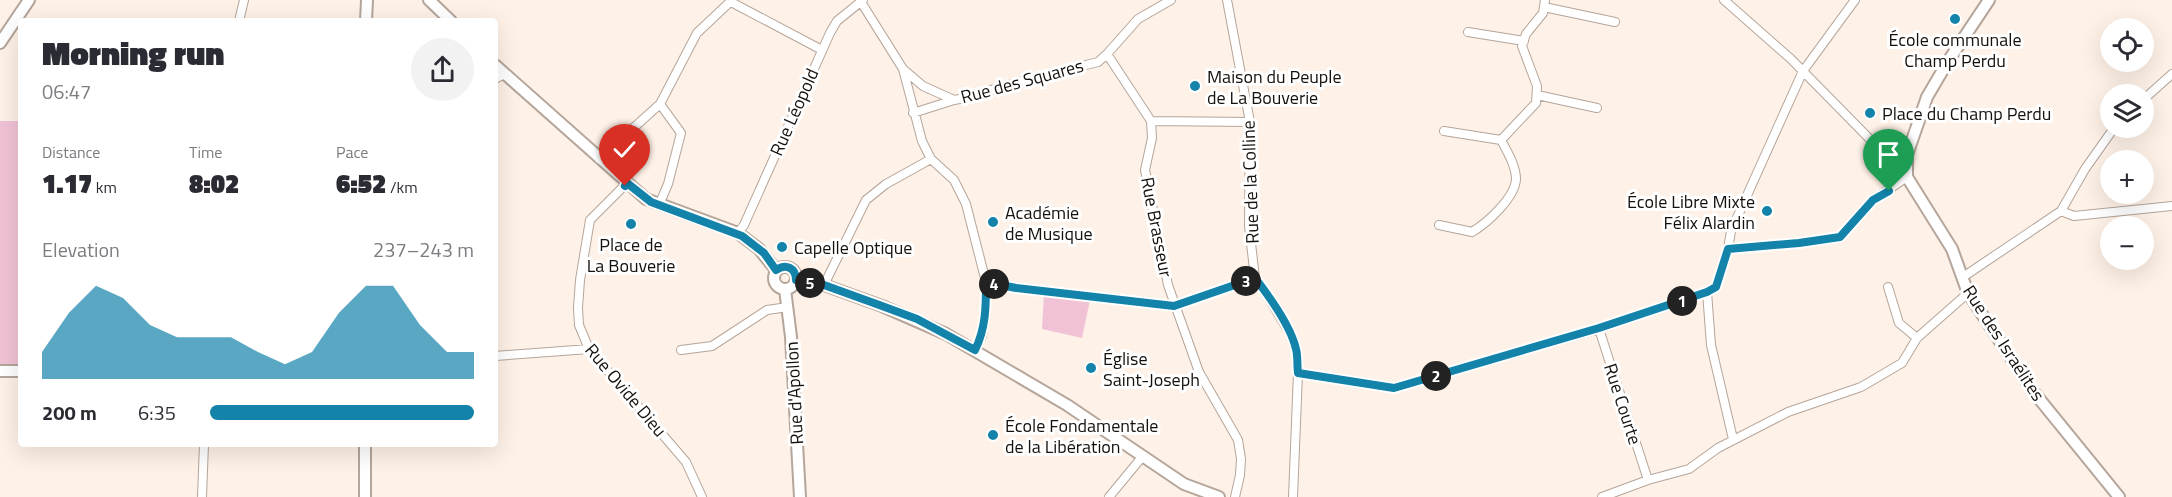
<!DOCTYPE html>
<meta charset="utf-8">
<style>
:root{--surface:#fff;--page:#f2f2f3;--text:#2b2b33;--muted:#7c7c81;--accent:#1483aa}
body{margin:0;font-family:"Titillium Web",sans-serif;background:var(--page);color:var(--text);height:100vh;display:flex;flex-direction:column;font-size:22px;white-space:nowrap}
*{box-sizing:border-box;margin:0}
p{font-size:20px;color:var(--muted)}
.icon{flex:none;width:33px;height:33px;fill:none;stroke:currentColor;stroke-width:2;stroke-linecap:round;stroke-linejoin:round}
.map{position:relative;flex:1;overflow:hidden}
.side{position:absolute;left:18px;top:18px;width:480px;height:429px;display:flex;flex-direction:column;background:var(--surface);border-radius:6px;box-shadow:0 6px 24px #0002}
.side>*{flex:none}
.controls{position:absolute;left:2100px;top:18px;display:grid;gap:12px}
.controls a{display:grid;place-items:center;width:54px;height:54px;border-radius:50%;background:var(--surface);box-shadow:0 6px 24px #0002;font-size:30px}
.pin{position:absolute;display:grid;place-items:center;width:51px;height:51px;color:#fff;margin:-62px -26px;border-radius:50% 50% 50% 0;rotate:-45deg;box-shadow:0 0 6px #0007}
.pin .icon{rotate:45deg}
.km{position:absolute;width:30px;height:30px;margin:-15px;border-radius:50%;background:#222;color:#fff;font-size:16px;line-height:30px;text-align:center}
.round{display:grid;place-items:center;flex:none;width:63px;height:63px;border-radius:32px;background:var(--page)}
.head{display:flex;align-items:center;justify-content:space-between;height:102px;padding:0 24px}
h1{font-size:33px;font-weight:800;line-height:45px}
.stats{display:grid;grid-template-columns:repeat(3,1fr);gap:9px;height:102px;padding:6px 24px}
.stats div{display:grid;align-content:center}
.stats b{font-size:26px;font-weight:800}
.stats small{font-size:16px;font-weight:400}
.stats p{font-size:16px}
.chart{height:168px;padding:12px 24px}
.chart p{display:flex;justify-content:space-between}
.chart svg{width:100%;height:108px;margin-top:6px;fill:var(--accent);opacity:.7}
ul{padding:0 24px;list-style:none;font-size:20px}
li{display:grid;grid-template-columns:96px 72px 1fr;align-items:center;height:45px}
li i{height:15px;border-radius:8px;background:var(--accent)}
.map>svg:first-child{display:block}
</style>
<div class="map">
<svg width="2172" height="497" viewBox="0 0 2172 497">
<rect width="100%" height="100%" fill="#fef1e7"/>
<path fill="#f1c2d6" d="M0 121H21V367H0Z
M1044 294 1090 300 1082 338 1042 329Z"/>
<g fill="none" stroke-linecap="round" stroke-linejoin="round">
<defs>
<path id="street" d="M1227 0 1250 122 1249 226 1255 278 1264 290 1289 332 1297 350 1298 373 1293 497
M1724 0 1791 59 1907 177 1873 200 1840 237 1799 243 1728 249
M731 2 822 50
M861 2 903 69 923 86 954 100 977 96 999 87 1098 62 1107 54 1138 19 1171 0
M1544 7 1615 22
M239 21 244 0
M1468 32 1524 41
M1107 54 1151 121
M903 69 922 141 931 159 954 180 966 204 986 282V311L982 336 975 350
M495 79 505 74
M1537 95 1597 108
M2144 99 2172 74
M913 113 954 100
M1151 121 1152 138 1145 170 1168 285 1199 372 1238 440 1241 459 1240 475 1235 497
M1151 121 1250 122
M1444 131 1501 140
M599 159 660 104 697 33 732 0
M627 183 590 220 580 280 578 308 579 325 589 349 686 462 702 497
M659 205 668 184 681 133 660 104
M2061 211 2074 216 2172 206
M1439 225 1472 232C1487 223 1515 198 1516 179 1516 166 1507 151 1501 140L1536 103 1537 86 1522 46 1526 34 1543 13 1545 0
M738 233 744 225 830 33 837 21 863 0
M1963 277 2061 211 2085 169 2114 128
M986 282 1016 288 1174 306 1255 278
M824 285 866 200 886 184 931 159
M1888 287 1899 323 1917 338
M1707 292 1711 345 1733 439
M1599 329 1648 480
M681 350 712 346 767 310 788 307
M495 356 589 349
M1298 373 1394 388 1599 329 1707 292 1716 287 1728 249 1731 231 1803 71 1855 0
M202 497 204 444
M1109 497 1142 457
M1602 497 1648 480 1689 469 1718 448 1788 412 1861 387 1902 363 1917 338 1968 293"/>
<path id="secondary" d="M429 0 451 21
M1989 0 1947 63 1927 97 1907 155V177L1952 249 1968 293 2032 390 2119 497
M366 21 367 0
M0 43 29 0
M495 65 646 199 738 233 759 249 776 270
M774 278a11 11 0 1 1 22 0a11 11 0 1 1-22 0Z
M796 280 824 285 882 306 946 334 1067 405 1184 484 1219 497
M785 289 791 337 800 497
M0 371H21
M365 497V444"/>
</defs>
<use href="#street" stroke="#b5a59a" stroke-width="10"/>
<use href="#secondary" stroke="#b5a59a" stroke-width="14"/>
<use href="#street" stroke="#fff" stroke-width="8"/>
<use href="#secondary" stroke="#fff" stroke-width="10"/>
</g>
<g fill="none" stroke-linecap="round" stroke-linejoin="round">
<defs>
<path id="route" d="M625 186 627 183 651 202 742 236 764 253 776 270C786 263 796 268 796 280L824 285 882 306 917 319 975 350C986 328 986 306 986 282L1016 288 1174 306 1255 278C1269 296 1291 327 1296 349 1298 356 1297 366 1298 373L1394 388 1599 328 1707 292 1716 287 1728 249 1799 243 1840 237 1873 200 1889 191"/>
</defs>
<use href="#route" stroke="#fff" stroke-width="12"/>
<use href="#route" stroke="#1483aa" stroke-width="8"/>
</g>
<g fill="#1483aa" stroke="#fff" stroke-width="2">
<circle cx="1955" cy="19" r="6"/>
<circle cx="1195" cy="86" r="6"/>
<circle cx="1870" cy="113" r="6"/>
<circle cx="1767" cy="211" r="6"/>
<circle cx="993" cy="222" r="6"/>
<circle cx="631" cy="224" r="6"/>
<circle cx="782" cy="247" r="6"/>
<circle cx="1091" cy="368" r="6"/>
<circle cx="993" cy="435" r="6"/>
</g>
<g text-anchor="middle" dominant-baseline="central" stroke-width="6" stroke-linejoin="round" paint-order="stroke">
<g font-size="18" fill="#15100c" stroke="#fff" text-anchor="start">
<text x="1955" y="39" text-anchor="middle">École communale<tspan x="1955" dy="21">Champ Perdu</tspan></text>
<text x="1207" y="76">Maison du Peuple<tspan x="1207" dy="21">de La Bouverie</tspan></text>
<text x="1882" y="113">Place du Champ Perdu</text>
<text x="1755" y="201" text-anchor="end">École Libre Mixte<tspan x="1755" dy="21">Félix Alardin</tspan></text>
<text x="1005" y="212">Académie<tspan x="1005" dy="21">de Musique</tspan></text>
<text x="631" y="244" text-anchor="middle">Place de<tspan x="631" dy="21">La Bouverie</tspan></text>
<text x="794" y="247">Capelle Optique</text>
<text x="1103" y="358">Église<tspan x="1103" dy="21">Saint-Joseph</tspan></text>
<text x="1005" y="425">École Fondamentale<tspan x="1005" dy="21">de la Libération</tspan></text>
</g>
<g font-size="18" fill="#15100c" stroke="#fff">
<text transform="translate(1022 81) rotate(-15)">Rue des Squares</text>
<text transform="translate(794 112) rotate(-66)">Rue Léopold</text>
<text transform="translate(1250 182) rotate(-92)">Rue de la Colline</text>
<text transform="translate(1157 227) rotate(79)">Rue Brasseur</text>
<text transform="translate(2004 343) rotate(57)">Rue des Israélites</text>
<text transform="translate(626 390) rotate(50)">Rue Ovide Dieu</text>
<text transform="translate(794 393) rotate(-93)">Rue d'Apollon</text>
<text transform="translate(1623 404) rotate(72)">Rue Courte</text>
</g>
</g>
</svg>
<div class="controls">
<a><svg class="icon" aria-label="locate" viewBox="0 0 24 24"><circle cx="12" cy="12" r="6"/><path d="M12 2v4M12 18v4M2 12h4M18 12h4"/></svg></a>
<a><svg class="icon" aria-label="layers" viewBox="0 0 24 24"><path d="M12 4l9 5-9 5-9-5zM3 14l9 5 9-5"/></svg></a>
<a>+</a>
<a>−</a>
</div>
<div class="pin" style="left:1889px;top:191px;background:#1e9e55"><svg class="icon" aria-label="arrive" viewBox="0 0 24 24"><path d="M6 21V4h12l-3 4 3 4H6"/></svg></div>
<div class="pin" style="left:625px;top:186px;background:#d93025"><svg class="icon" aria-label="check" viewBox="0 0 24 24"><path d="M5 12l5 5 9-10"/></svg></div>
<b class="km" style="left:1682px;top:301px">1</b>
<b class="km" style="left:1436px;top:376px">2</b>
<b class="km" style="left:1246px;top:281px">3</b>
<b class="km" style="left:994px;top:284px">4</b>
<b class="km" style="left:810px;top:283px">5</b>
<section class="side">
<div class="head"><div><h1>Morning run</h1><p>06:47</p></div><a class="round"><svg class="icon" aria-label="share" viewBox="0 0 24 24"><path d="M12 15V3M7 8l5-5 5 5M5 13v7h14v-7"/></svg></a></div>
<div class="stats">
<div><p>Distance</p><b>1.17<small> km</small></b></div>
<div><p>Time</p><b>8:02</b></div>
<div><p>Pace</p><b>6:52<small> /km</small></b></div>
</div>
<div class="chart"><p><span>Elevation</span>237–243 m</p>
<svg viewBox="0 0 160 44" preserveAspectRatio="none"><path d="M0 44V33L10 17L20 6L30 11L40 22L50 27L60 27L70 27L80 33L90 38L100 33L110 17L120 6L130 6L140 22L150 33L160 33V44z"/></svg>
</div>
<ul>
<li><b>200 m</b>6:35<i style="width:100%"></i></li>
</ul>
</section>
</div>
